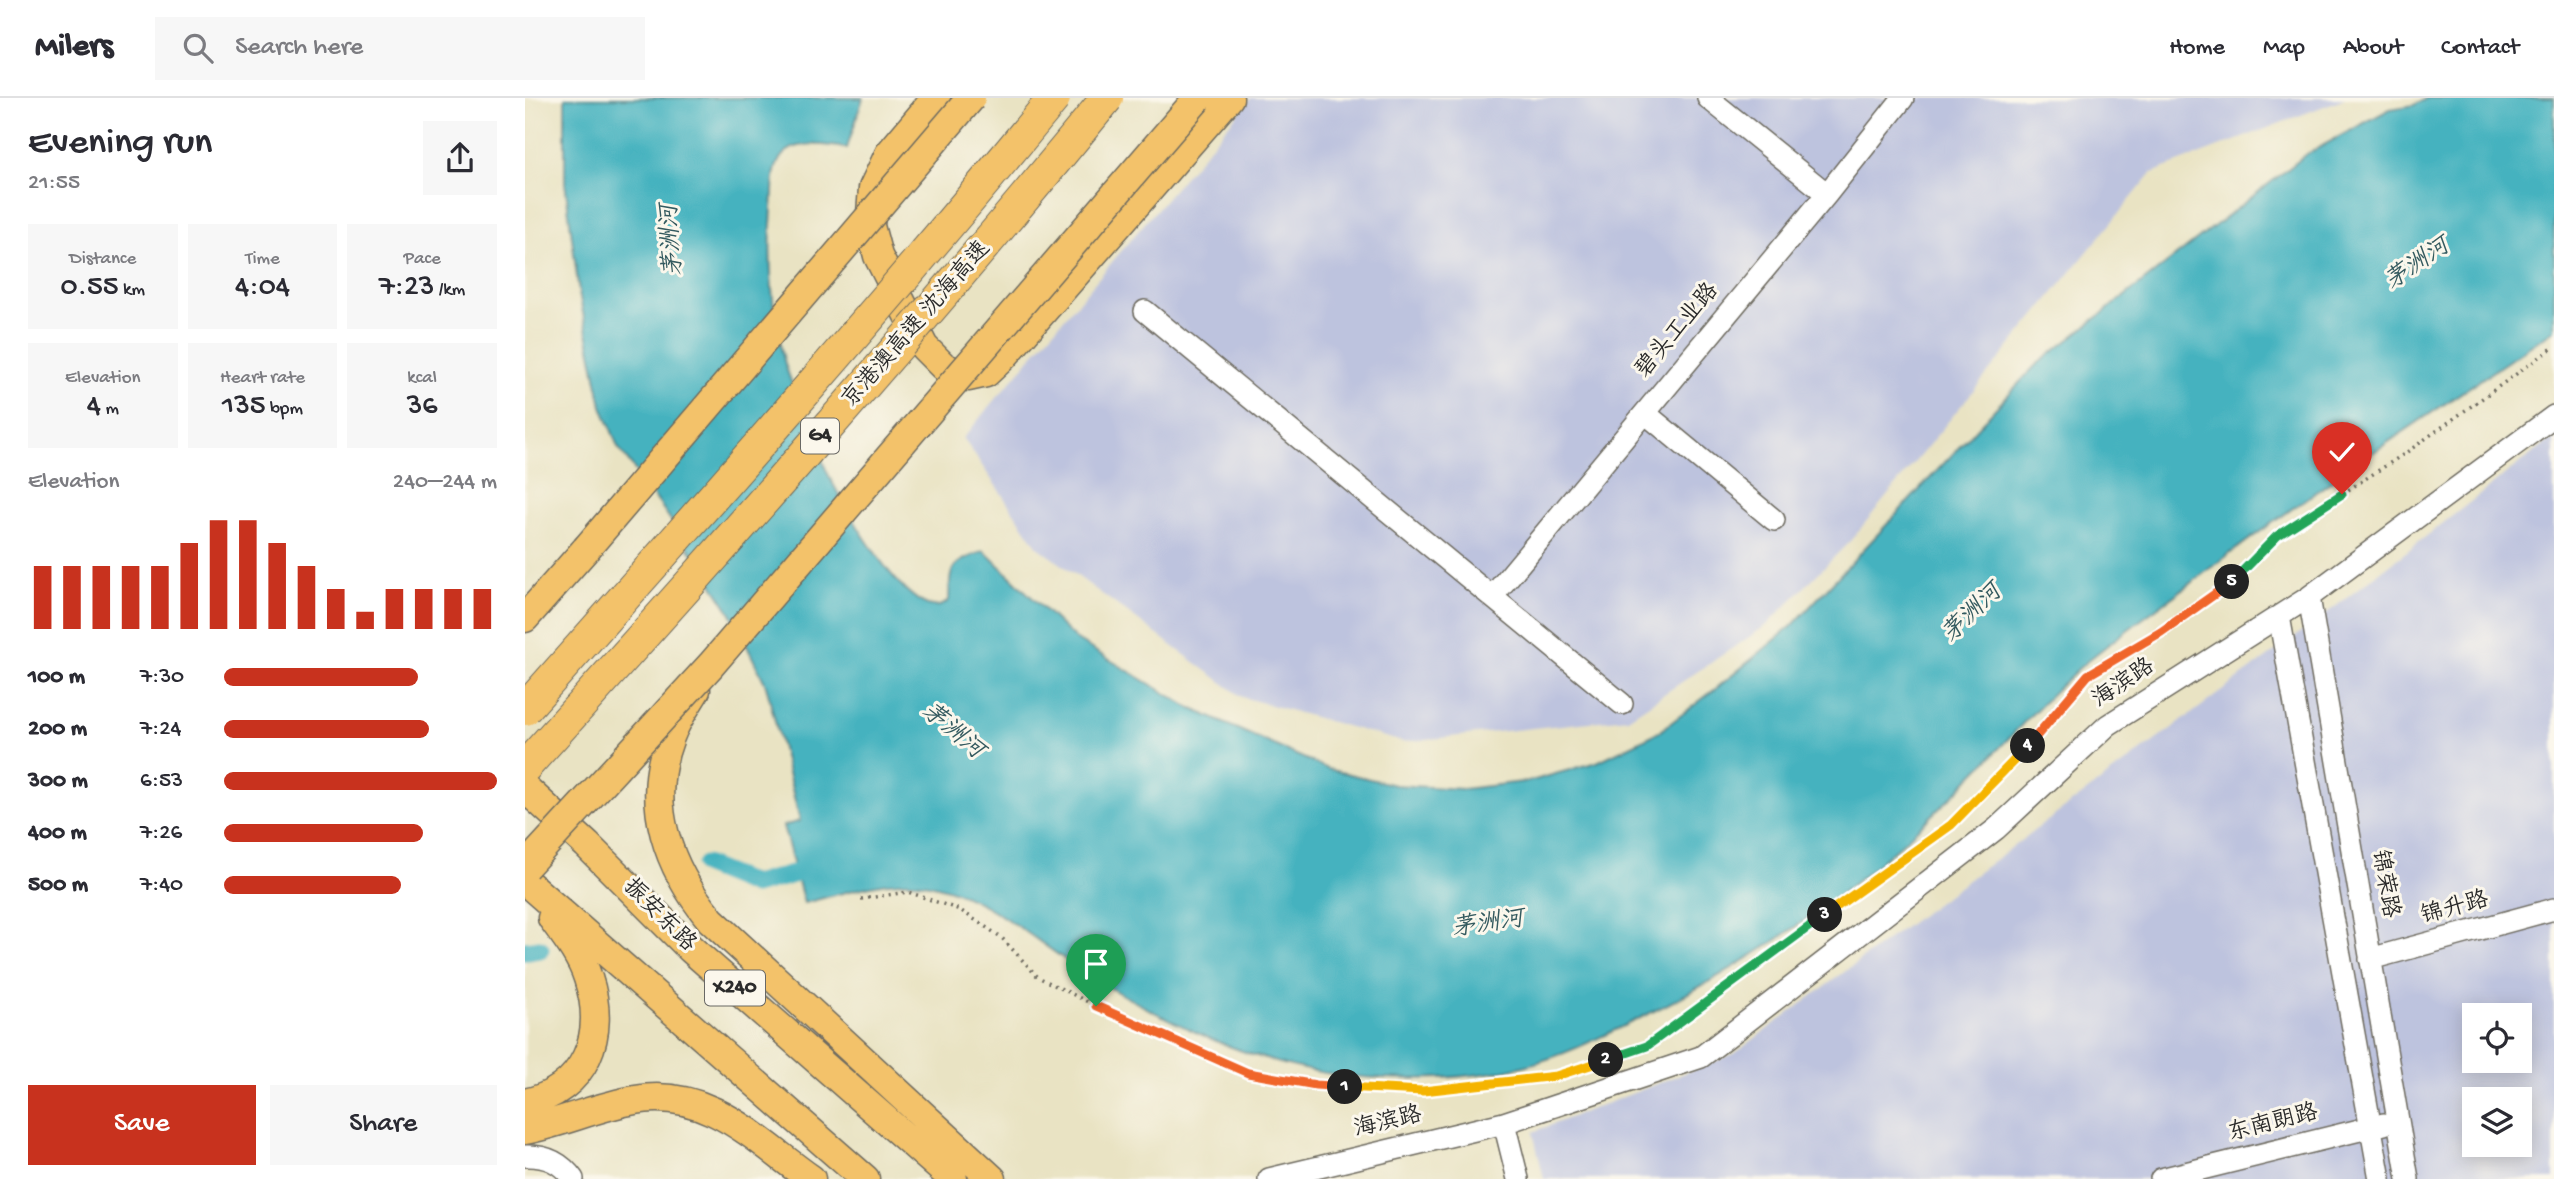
<!DOCTYPE html>
<meta charset="utf-8">
<style>
:root{--surface:#fff;--page:#f7f7f7;--text:#2b2b33;--muted:#7c7c81;--line:#e1e1e2;--accent:#c8321e}
body{margin:0;font-family:"Gochi Hand","LXGW WenKai TC",sans-serif;background:var(--page);color:var(--text);height:100vh;display:flex;flex-direction:column;font-size:26px;white-space:nowrap}
*{box-sizing:border-box;margin:0}
p{font-size:23px;color:var(--muted)}
.icon{flex:none;width:38px;height:38px;fill:none;stroke:currentColor;stroke-width:2;stroke-linecap:round;stroke-linejoin:round}
.map{position:relative;flex:1;overflow:hidden}
.details{display:flex;flex-direction:column;background:var(--surface);width:525px}
.details>*{flex:none}
.tools{position:absolute;left:1937px;top:905px;display:grid;gap:14px}
.tools a{display:grid;place-items:center;width:70px;height:70px;border-radius:0px;background:var(--surface);box-shadow:0 4px 18px #0003;font-size:35px}
.pin{position:absolute;display:grid;place-items:center;width:60px;height:60px;color:#fff;margin:-72px -30px;border-radius:50% 50% 50% 0;rotate:-45deg;box-shadow:0 0 7px #0007}
.pin .icon{rotate:45deg}
.km{position:absolute;width:35px;height:35px;margin:-18px;border-radius:50%;background:#222;color:#fff;font-size:19px;line-height:35px;text-align:center}
.round{display:grid;place-items:center;flex:none;width:74px;height:74px;border-radius:0px;background:var(--page)}
.headline{display:flex;align-items:center;justify-content:space-between;height:119px;padding:0 28px}
h1{font-size:38px;font-weight:600;line-height:52px}
.metrics{display:grid;grid-template-columns:repeat(3,1fr);gap:10px;height:119px;padding:7px 28px}
.metrics div{display:grid;align-content:center;border-radius:0px;background:var(--page);text-align:center}
.metrics b{font-size:30px;font-weight:600}
.metrics small{font-size:19px;font-weight:400}
.metrics p{font-size:19px}
.chart{height:196px;padding:14px 28px}
.chart p{display:flex;justify-content:space-between}
.chart svg{width:100%;height:126px;margin-top:7px;stroke:var(--accent);stroke-width:6}
.action{display:flex;gap:14px;margin-top:auto;padding:14px 28px}
.action a{flex:1;height:80px;border-radius:0px;background:var(--accent);color:#fff;font-size:28px;font-weight:600;line-height:80px;text-align:center}
.action a+a{background:var(--page);color:var(--text)}
ul{padding:0 28px;list-style:none;font-size:23px}
li{display:grid;grid-template-columns:112px 84px 1fr;align-items:center;height:52px}
li i{height:18px;border-radius:9px;background:var(--accent)}
header{display:flex;align-items:center;gap:42px;box-sizing:border-box;height:98px;padding:0 35px;background:var(--surface);border-bottom:2px solid var(--line)}
header strong{font-size:33px}
nav{display:flex;gap:38px;margin-inline-start:auto;font-size:24px}
.search{width:490px;height:63px;background:var(--page);display:flex;align-items:center;gap:18px;box-sizing:border-box;padding:0 24px;border-radius:0px;color:var(--muted);font-size:26px}
main{display:flex;flex:1;min-height:0}
.map>svg:first-child{display:block}
</style>
<header>
<strong>Milers</strong>
<div class="search"><svg class="icon" aria-label="search" viewBox="0 0 24 24"><circle cx="10" cy="10" r="6"/><path d="M15 15l6 6"/></svg>Search here</div>
<nav><a>Home</a><a>Map</a><a>About</a><a>Contact</a></nav>
</header>
<main>
<section class="details">
<div class="headline"><div><h1>Evening run</h1><p>21:55</p></div><a class="round"><svg class="icon" aria-label="share" viewBox="0 0 24 24"><path d="M12 15V3M7 8l5-5 5 5M5 13v7h14v-7"/></svg></a></div>
<div class="metrics">
<div><p>Distance</p><b>0.55<small> km</small></b></div>
<div><p>Time</p><b>4:04</b></div>
<div><p>Pace</p><b>7:23<small> /km</small></b></div>
</div>
<div class="metrics">
<div><p>Elevation</p><b>4<small> m</small></b></div>
<div><p>Heart rate</p><b>135<small> bpm</small></b></div>
<div><p>kcal</p><b>36</b></div>
</div>
<div class="chart"><p><span>Elevation</span>240–244 m</p>
<svg viewBox="0 0 160 44" preserveAspectRatio="none"><path d="M5 44V22M15 44V22M25 44V22M35 44V22M45 44V22M55 44V14M65 44V6M75 44V6M85 44V14M95 44V22M105 44V30M115 44V38M125 44V30M135 44V30M145 44V30M155 44V30"/></svg>
</div>
<ul>
<li><b>100 m</b>7:30<i style="width:71%"></i></li>
<li><b>200 m</b>7:24<i style="width:75%"></i></li>
<li><b>300 m</b>6:53<i style="width:100%"></i></li>
<li><b>400 m</b>7:26<i style="width:73%"></i></li>
<li><b>500 m</b>7:40<i style="width:65%"></i></li>
</ul>
<div class="action"><a>Save</a><a>Share</a></div>
</section>
<div class="map">
<svg width="2029" height="1081" viewBox="0 0 2029 1081">
<rect width="100%" height="100%" fill="#fbf7ec"/>
<filter id="ink" filterUnits="userSpaceOnUse"><feTurbulence type="fractalNoise" baseFrequency=".0143" numOctaves="2"/><feDisplacementMap in="SourceGraphic" scale="14" xChannelSelector="R" yChannelSelector="G"/><feConvolveMatrix kernelMatrix="1 2 1 2 8 2 1 2 1" color-interpolation-filters="sRGB"/></filter>
<filter id="wash" filterUnits="userSpaceOnUse"><feTurbulence type="fractalNoise" baseFrequency=".00686" numOctaves="4" result="noise"/><feDisplacementMap in="SourceGraphic" scale="28" xChannelSelector="R" yChannelSelector="G"/><feGaussianBlur stdDeviation="1.57" result="paint"/><feColorMatrix in="noise" values="0 0 0 0 0 0 0 0 0 0 0 0 0 0 0 0 0 1.4 0 .05"/><feComposite in="paint" operator="in"/></filter>
<g filter="url(#wash)">
<rect width="100%" height="100%" fill="#e9e3c3"/>
<path fill="#bdc3de" fill-rule="evenodd" d="M726 0H1820L1627 75 1326 442 1242 527 1103 620 878 644 717 599 513 449 438 340Z
M2029 339V1081H1019L1008 1034 1209 956 1814 506ZM1950 917H1995V962H1950ZM1950 1001H1995V1046H1950Z"/>
<path fill="#44b2bf" stroke="#386e75" stroke-width="2" d="M40 0H338L322 50C303 48 271 40 257 58 246 72 249 93 247 110 243 162 246 212 259 262 263 279 272 296 278 312 287 333 294 356 303 376 316 402 390 539 424 502 425 466 426 466 459 453L550 541 667 611 803 671 870 687 938 691 1006 683 1072 664 1134 634 1193 589 1267 528 1510 268 1782 56 1865 11 1889 7 1902 0H2029V232C1901 319 1772 403 1650 497 1620 519 1589 541 1560 565 1511 608 1469 658 1422 703 1332 792 1226 866 1113 921 1076 939 1039 958 999 968 942 982 883 983 825 978 734 970 646 926 568 880 513 847 455 789 389 784 353 782 314 797 279 805L258 728 275 723 241 587 206 515 141 415 93 349 77 308 54 195 40 84Z"/>
<g fill="none" stroke-linecap="round" stroke-linejoin="round">
<path stroke="#44b2bf" stroke-width="19" d="M180 767 229 787 296 768
M0 853 15 851"/>
</g>
</g>
<g filter="url(#ink)">
<g fill="none" stroke-linecap="round" stroke-linejoin="round">
<defs>
<path id="minor" d="M1183 0 1302 96
M620 213 1097 606
M1120 315 1249 422
M967 499 1302 96 1378 0
M1784 499 1883 1081
M1754 518 1855 1081
M1845 861 2029 811
M979 1025 993 1081
M0 1058C21 1057 36 1064 48 1081
M744 1081 979 1025 1176 959 1471 731 1583 627 1784 499 2029 318
M1636 1081 1859 1026"/>
<path id="major" d="M411 0 364 56 348 90 345 128 353 158 399 249 419 269 443 279 461 275 479 258 704 0
M0 520 61 451
M171 592C162 607 151 622 145 639 119 706 143 770 186 822L467 1081
M0 690 62 747 166 851 428 1081
M0 783 340 1081
M0 1005C61 992 82 937 63 880 56 858 41 839 27 820
M0 1032C37 1025 73 1008 110 1002 183 989 231 1042 286 1081"/>
</defs>
<use href="#minor" stroke="#6e6b60" stroke-width="24"/>
<use href="#major" stroke="#6e6b60" stroke-width="31"/>
<path stroke="#6e6b60" stroke-width="3.5" stroke-dasharray="2 5" stroke-linecap="butt" d="M336 801 383 794 435 812 476 839 513 879 571 908 723 975 791 987 898 993 1031 978 1122 948 1425 727 1492 661 1563 577 1636 534 1710 482 1752 438 1882 354 2029 249"/>
<use href="#minor" stroke="#fff" stroke-width="21"/>
<use href="#major" stroke="#f3c26a" stroke-width="28"/>
<defs>
<path id="major-bridge" d="M61 451 446 0
M0 769 186 567 673 0"/>
<path id="highway-bridge" d="M0 611C179 410 359 208 529 0
M0 669C198 450 395 229 582 0"/>
</defs>
<use href="#major-bridge" stroke="#6e6b60" stroke-width="31" stroke-linecap="butt"/>
<use href="#highway-bridge" stroke="#6e6b60" stroke-width="34" stroke-linecap="butt"/>
<use href="#major-bridge" stroke="#f3c26a" stroke-width="28"/>
<use href="#highway-bridge" stroke="#f3c26a" stroke-width="32"/>
</g>
</g>
<g fill="none" stroke-linecap="round" stroke-linejoin="round" filter="url(#ink)">
<defs>
<path id="split-1" d="M571 908 723 975 791 987 820 989"/>
<path id="split-2" d="M820 989 898 993 1031 978 1081 962"/>
<path id="split-3" d="M1081 962 1122 948 1300 817"/>
<path id="split-4" d="M1300 817 1426 727 1503 648"/>
<path id="split-5" d="M1503 648 1563 577 1636 534 1707 484"/>
<path id="split-6" d="M1707 484 1752 438 1817 396"/>
</defs>
<use href="#split-1" stroke="#fff" stroke-width="14"/>
<use href="#split-2" stroke="#fff" stroke-width="14"/>
<use href="#split-3" stroke="#fff" stroke-width="14"/>
<use href="#split-4" stroke="#fff" stroke-width="14"/>
<use href="#split-5" stroke="#fff" stroke-width="14"/>
<use href="#split-6" stroke="#fff" stroke-width="14"/>
<use href="#split-1" stroke="#f0652b" stroke-width="9"/>
<use href="#split-2" stroke="#f5b400" stroke-width="9"/>
<use href="#split-3" stroke="#22a559" stroke-width="9"/>
<use href="#split-4" stroke="#f5b400" stroke-width="9"/>
<use href="#split-5" stroke="#f0652b" stroke-width="9"/>
<use href="#split-6" stroke="#22a559" stroke-width="9"/>
</g>
<g text-anchor="middle" dominant-baseline="central" stroke-width="6" stroke-linejoin="round" paint-order="stroke">
<g fill="#fbf7ec" stroke="#696865" stroke-width="2">
<rect x="276" y="320.5" width="38" height="35" rx="5"/>
<rect x="180" y="872.5" width="60" height="35" rx="5"/>
</g>
<g font-size="21" font-weight="bold" fill="#2b2b2b">
<text x="295" y="338">G4</text>
<text x="210" y="890">X240</text>
</g>
<g font-size="23" fill="#2b2b2b" stroke="#fbf7ec">
<text transform="translate(392 227) rotate(-49)">京港澳高速 沈海高速</text>
<text transform="translate(1153 233) rotate(-50)">碧头工业路</text>
<text transform="translate(1599 586) rotate(-34)">海滨路</text>
<text transform="translate(1859 786) rotate(80)">锦荣路</text>
<text transform="translate(1930 811) rotate(-15)">锦升路</text>
<text transform="translate(134 818) rotate(45)">振安东路</text>
<text transform="translate(863 1025) rotate(-13)">海滨路</text>
<text transform="translate(1748 1026) rotate(-14)">东南朗路</text>
</g>
<g font-size="24" font-style="italic" fill="#345a5f" stroke="#fbf7ec">
<text transform="translate(148 142) rotate(-94)">茅洲河</text>
<text transform="translate(1893 167) rotate(-34)">茅洲河</text>
<text transform="translate(1448 516) rotate(-44)">茅洲河</text>
<text transform="translate(427 634) rotate(40)">茅洲河</text>
<text transform="translate(963 827) rotate(-8)">茅洲河</text>
</g>
</g>
</svg>
<div class="tools">
<a><svg class="icon" aria-label="locate" viewBox="0 0 24 24"><circle cx="12" cy="12" r="6"/><path d="M12 2v4M12 18v4M2 12h4M18 12h4"/></svg></a>
<a><svg class="icon" aria-label="layers" viewBox="0 0 24 24"><path d="M12 4l9 5-9 5-9-5zM3 14l9 5 9-5"/></svg></a>
</div>
<div class="pin" style="left:571px;top:908px;background:#1e9e55"><svg class="icon" aria-label="arrive" viewBox="0 0 24 24"><path d="M6 21V4h12l-3 4 3 4H6"/></svg></div>
<div class="pin" style="left:1817px;top:396px;background:#d93025"><svg class="icon" aria-label="check" viewBox="0 0 24 24"><path d="M5 12l5 5 9-10"/></svg></div>
<b class="km" style="left:820px;top:989px">1</b>
<b class="km" style="left:1081px;top:962px">2</b>
<b class="km" style="left:1300px;top:817px">3</b>
<b class="km" style="left:1503px;top:648px">4</b>
<b class="km" style="left:1707px;top:484px">5</b>
</div>
</main>
